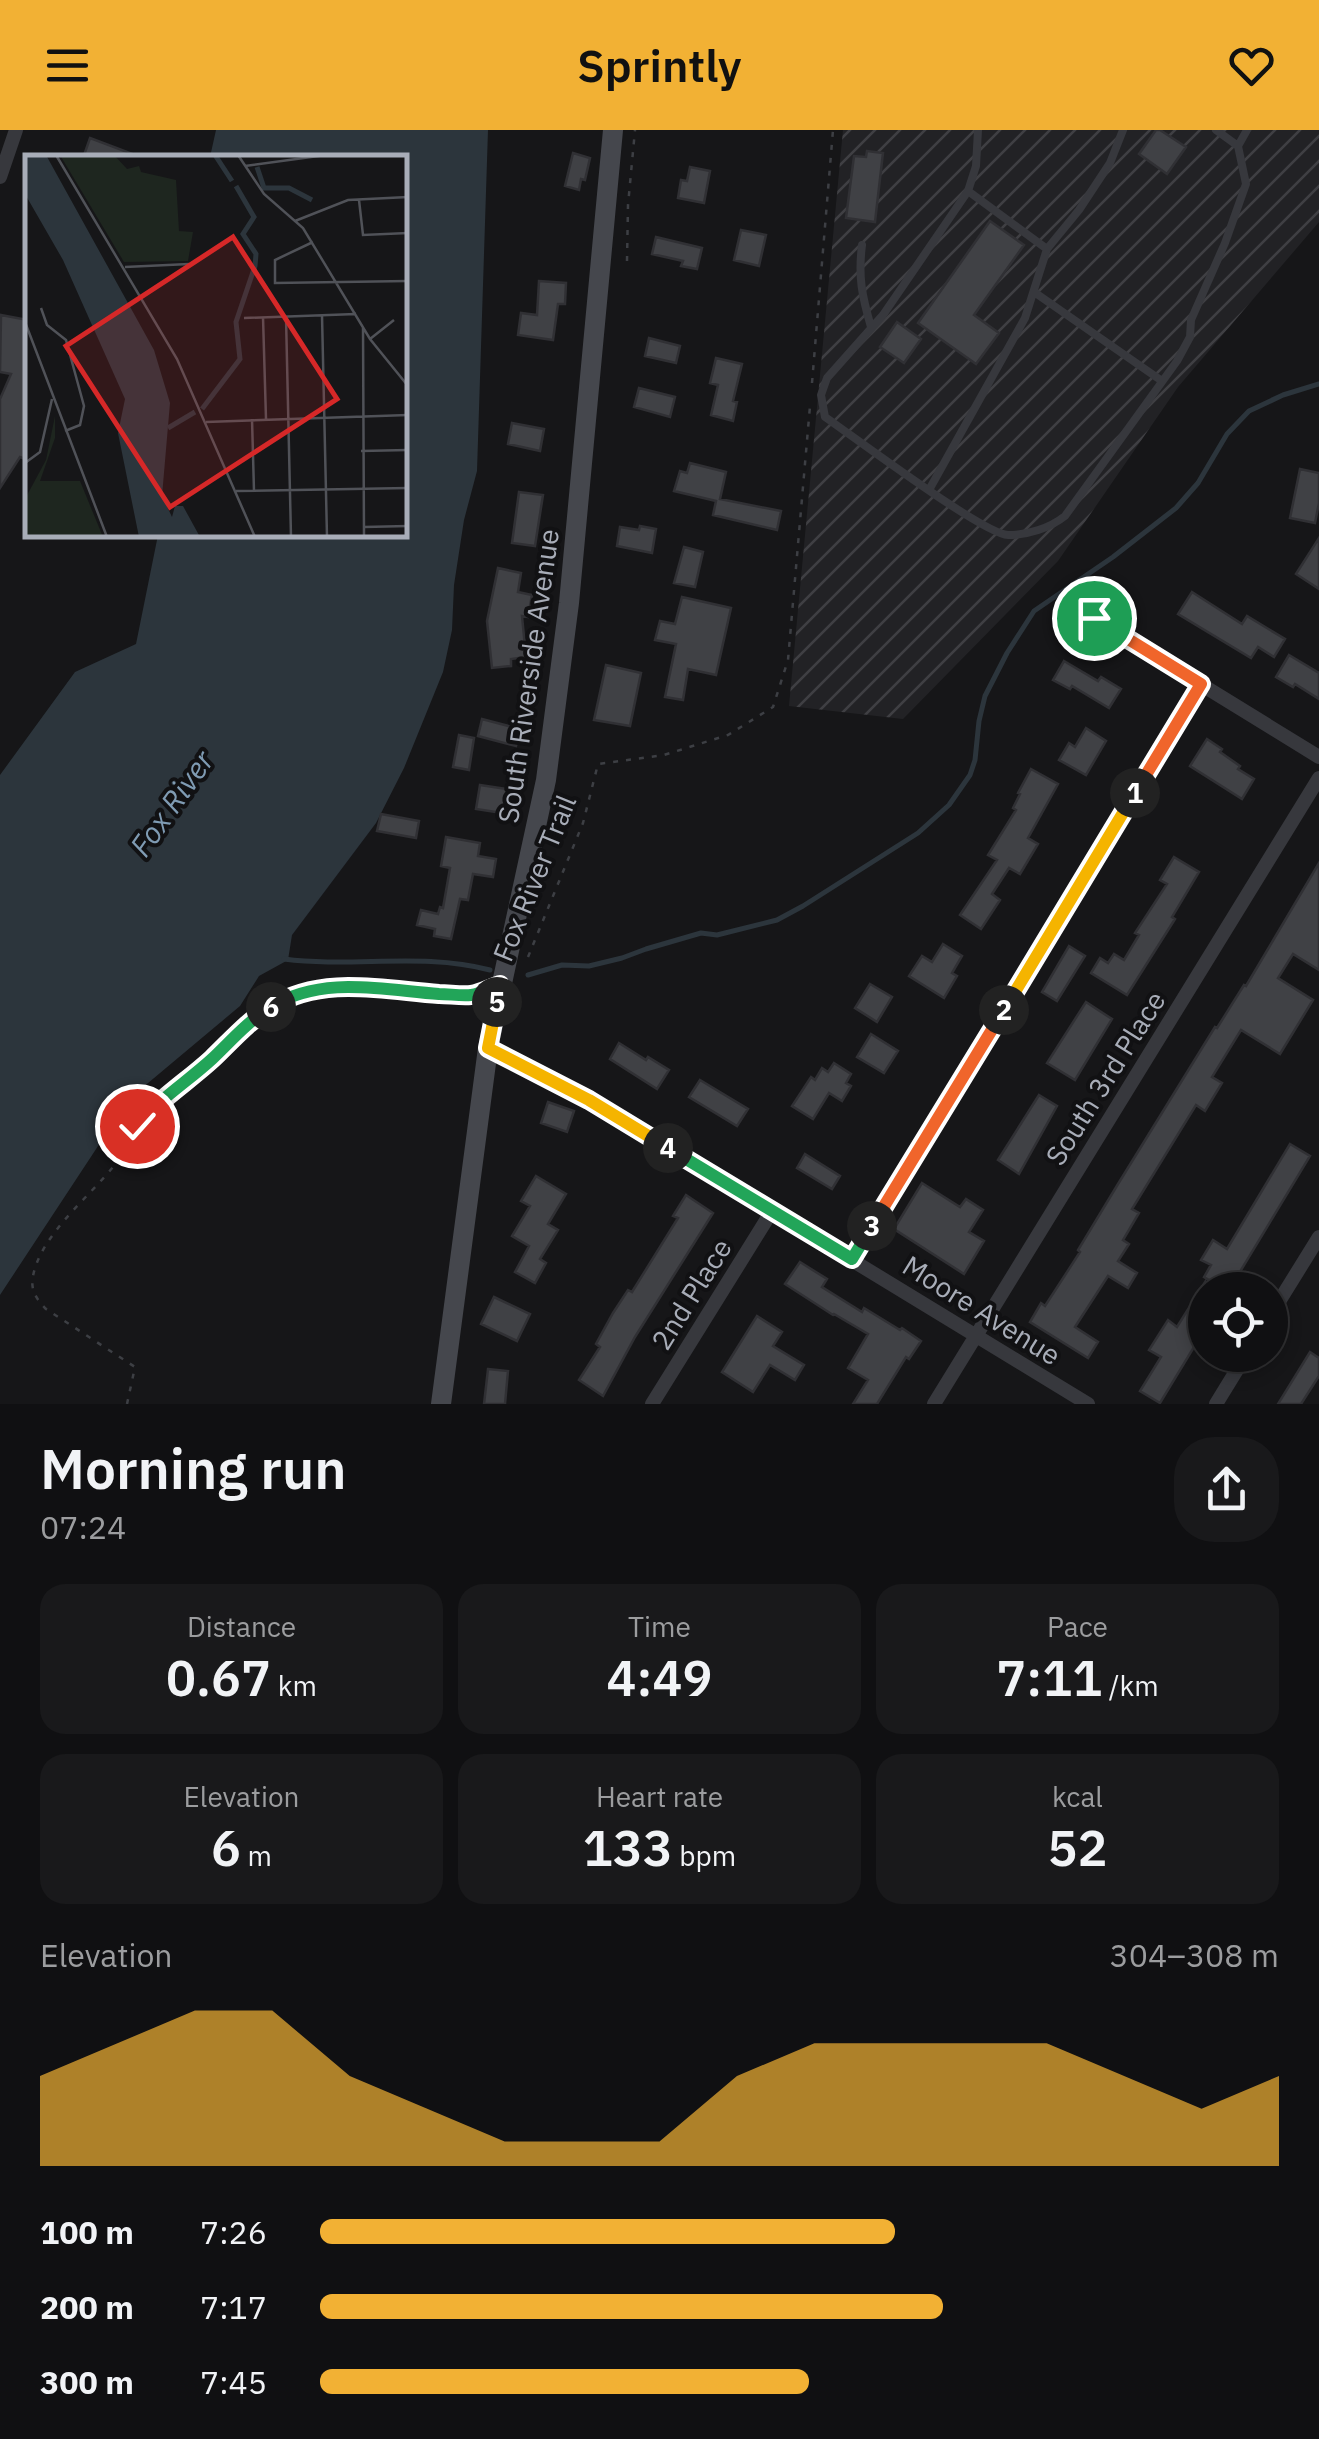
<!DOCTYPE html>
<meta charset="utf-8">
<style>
:root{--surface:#101012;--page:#19191b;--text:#f1f3f6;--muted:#9c9d9f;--line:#303032;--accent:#f2b134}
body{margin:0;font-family:"IBM Plex Sans",sans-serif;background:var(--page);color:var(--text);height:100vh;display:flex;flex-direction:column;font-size:38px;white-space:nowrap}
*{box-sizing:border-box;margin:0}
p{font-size:32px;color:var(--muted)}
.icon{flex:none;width:55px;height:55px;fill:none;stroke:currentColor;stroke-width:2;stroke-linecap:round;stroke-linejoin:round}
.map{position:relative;height:1274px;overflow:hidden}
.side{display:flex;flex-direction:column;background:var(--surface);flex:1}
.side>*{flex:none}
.buttons{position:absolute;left:1188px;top:1142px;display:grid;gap:20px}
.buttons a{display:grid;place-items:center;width:100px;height:100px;border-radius:50%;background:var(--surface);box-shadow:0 5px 15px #0003,0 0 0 2px var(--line);font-size:50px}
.pin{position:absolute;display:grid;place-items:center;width:85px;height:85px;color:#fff;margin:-42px;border:5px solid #fff;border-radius:50%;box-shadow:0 2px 10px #0007}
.km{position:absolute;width:50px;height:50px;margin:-25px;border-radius:50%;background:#222;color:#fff;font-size:28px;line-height:50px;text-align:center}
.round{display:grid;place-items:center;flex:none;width:105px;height:105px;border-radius:40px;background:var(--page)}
.summary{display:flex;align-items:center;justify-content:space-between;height:170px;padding:0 40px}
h1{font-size:55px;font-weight:600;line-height:75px}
.stats{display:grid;grid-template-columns:repeat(3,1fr);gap:15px;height:170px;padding:10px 40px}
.stats div{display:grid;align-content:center;border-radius:25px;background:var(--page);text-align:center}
.stats b{font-size:50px;font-weight:600}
.stats small{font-size:28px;font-weight:400}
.stats p{font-size:28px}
.chart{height:280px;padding:20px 40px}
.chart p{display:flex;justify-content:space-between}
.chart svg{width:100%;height:180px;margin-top:10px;fill:var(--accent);opacity:.7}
ul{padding:0 40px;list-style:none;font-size:32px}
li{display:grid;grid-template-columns:160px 120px 1fr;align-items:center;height:75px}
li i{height:25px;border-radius:12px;background:var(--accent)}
header{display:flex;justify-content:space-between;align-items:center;height:130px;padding:0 40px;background:var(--accent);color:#111;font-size:45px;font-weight:600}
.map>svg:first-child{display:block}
</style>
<header><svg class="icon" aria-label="menu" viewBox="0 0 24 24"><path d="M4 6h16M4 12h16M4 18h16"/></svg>Sprintly<svg class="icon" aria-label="heart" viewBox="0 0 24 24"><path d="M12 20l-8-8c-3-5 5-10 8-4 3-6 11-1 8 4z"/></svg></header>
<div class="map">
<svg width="1319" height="1274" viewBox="0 0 1319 1274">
<defs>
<pattern id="industrial-furrows" width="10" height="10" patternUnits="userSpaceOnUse" patternTransform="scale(2.5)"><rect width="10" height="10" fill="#222225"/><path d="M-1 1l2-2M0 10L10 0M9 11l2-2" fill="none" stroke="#3f3f43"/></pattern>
</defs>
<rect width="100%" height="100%" fill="#161618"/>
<path fill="url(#industrial-furrows)" d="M843 0H1319V92L1178 257 1058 431 903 589 789 576Z"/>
<path fill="#2c353c" d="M216 0H488L477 341 464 390 454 455 452 500 443 542 404 638 376 693 292 805 288 830 259 846 240 876 129 969 0 1165V645L75 542 136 514 158 405H405V28L210 27Z"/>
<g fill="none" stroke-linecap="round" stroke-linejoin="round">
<path stroke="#2c353c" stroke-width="5" d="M284 829C353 838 422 822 490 840
M528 845 562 835 589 836 622 828 646 819 701 803 717 805 777 790 803 776 918 703 949 675 970 645 975 630 979 591 985 566 1007 523 1034 481 1113 427 1176 378 1198 353 1227 304 1249 281 1283 265 1319 254"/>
</g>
<path fill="#404145" stroke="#303034" stroke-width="2.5" d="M1156 0H1160L1186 17 1167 44 1139 24Z
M90 8 138 26V28H83Z
M867 21 883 23 875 92 846 88 854 26 866 27Z
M573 23 590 28 585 50 581 49 579 60 565 56Z
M690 37 710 41 704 73 678 68 681 50 687 51Z
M990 91 1024 115 974 185 999 203 976 234 918 193Z
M741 100 766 105 759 136 734 130Z
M656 107 702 118 697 139 681 136 683 131 652 124Z
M539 151 566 153 565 174H558L553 210 518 205 521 183 537 185Z
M1 185 28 190V330L20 327 0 358V269L11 244 0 242Z
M897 192 921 209 904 233 880 217Z
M649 208 680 216 676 233 645 226Z
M716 228 742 234 733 271 737 272 733 291 711 285 718 255 710 253Z
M639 258 675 267 670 287 634 277Z
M512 293 544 299 540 321 508 314Z
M690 333 726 342 720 369 781 381 777 400 713 385 716 371 674 361 680 341 687 343Z
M1300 339 1319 343V373L1315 393 1290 388Z
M519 362 543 365 535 416 512 413Z
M640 396 656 399 652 423 617 416 620 397 639 400Z
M1319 408V459L1296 444Z
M684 417 703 422 695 457 674 453Z
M498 438 521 443 518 462 532 465 528 487 522 486 526 527 511 529V536L492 538 487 491Z
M1192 462 1242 494 1247 486 1285 509 1274 527 1258 517 1251 528 1178 484Z
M682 467 731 478 716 545 688 539 683 570 665 567 676 514 655 510 660 491 675 494Z
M1289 525 1319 543V569L1295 554 1293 557 1276 547Z
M1064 531 1098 551 1101 547 1121 559 1109 578 1072 556 1070 559 1053 550Z
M606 535 641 543 630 596 594 590Z
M482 589 520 599 516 616 478 606Z
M1086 598 1106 611 1086 645 1059 630 1069 613 1075 617Z
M459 605 474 608 469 640 453 637Z
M1207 609 1222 619 1220 622 1240 636 1238 639 1254 649 1242 669 1190 636Z
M1031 639 1058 654 1028 708 1038 714 1020 744 1009 738 992 764 1000 770 981 799 960 785 997 730 988 725 1016 680 1013 678 1020 664 1018 663Z
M480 655 513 660 509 684 476 679Z
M381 684 419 691 416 708 377 701Z
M446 707 480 713 478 726 496 729 493 747 473 744 468 770 460 769 451 809 434 806 435 799 417 795 421 780 438 784 440 777 443 778 450 738 441 736Z
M1174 727 1199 742 1172 787 1175 789 1127 865 1091 843 1100 828 1108 833 1114 824 1124 830 1139 805 1135 803 1167 754 1160 750Z
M1319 733V840L1293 824 1278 848 1313 870 1280 924 1241 900 1212 947 1222 953 1205 981 1196 975 1132 1079 1139 1083 1123 1110 1129 1114 1118 1131 1137 1143 1128 1158 1108 1146 1075 1197 1098 1212 1088 1228 1030 1192 1041 1173 1045 1176 1080 1122 1078 1120 1118 1054 1215 897 1217 898 1244 855 1246 856Z
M943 814 962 826 952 843 957 846 944 868 909 846 922 826 932 832Z
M1069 816 1085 826 1057 871 1042 862Z
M870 854 892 867 877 892 855 878Z
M1086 872 1112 889 1075 950 1047 933Z
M871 904 898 921 884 943 857 927Z
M619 913 646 930 648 927 669 940 657 959 610 929Z
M834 933 851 944 846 953 851 956 842 971 829 963 813 989 792 976 811 947 815 950 822 938 828 942Z
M700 950 748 979 737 996 689 967Z
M1039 965 1057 976 1019 1044 998 1030Z
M548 972 574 981 567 1002 541 993Z
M1290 1014 1310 1026 1235 1150 1226 1144 1219 1156 1204 1147 1211 1135 1201 1130 1213 1110 1227 1119Z
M805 1024 840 1046 832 1059 797 1038Z
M536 1046 566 1064 548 1094 558 1100 540 1129 546 1133 535 1153 515 1142 529 1116 512 1106 530 1076 521 1071Z
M922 1053 960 1077 966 1069 983 1080 969 1102 984 1111 964 1144 894 1099Z
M686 1065 713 1083 635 1207 603 1266 579 1250 600 1217 596 1214 613 1183 628 1160 632 1162 678 1088 673 1086Z
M800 1132 827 1149 822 1157 862 1182 864 1178 900 1200 902 1198 921 1211 909 1229 906 1227 877 1274H853L868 1250 848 1238 868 1204 834 1184 833 1185 785 1154Z
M1205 1152V1199L1160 1273 1140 1261 1161 1227 1149 1220 1168 1190 1177 1197Z
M494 1167 530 1184 517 1211 481 1194Z
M757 1186 782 1202 773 1216 804 1235 795 1250 770 1235 753 1262 722 1242Z
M1310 1222 1319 1228V1246L1301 1274H1278Z
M488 1239 508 1241 505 1274H484Z"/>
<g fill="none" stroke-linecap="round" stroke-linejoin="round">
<path stroke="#3d3f44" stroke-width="2.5" stroke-dasharray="5 8" stroke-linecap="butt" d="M627 131 628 75 635 0
M812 253 833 0
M528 827 583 693 598 634 664 625 728 605 773 577 788 530 810 276
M127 1274 135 1237 46 1179C37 1170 30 1160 33 1146 41 1105 87 1069 113 1037 127 1019 134 997 150 980 167 961 189 948 208 932 234 910 253 884 284 869 317 852 353 857 388 861 416 863 444 864 472 865L481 862"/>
<path stroke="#37383d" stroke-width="8" d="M978 0 976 36 968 61 883 185 827 248 821 265 825 287C854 307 983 404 1008 405 1028 405 1050 398 1065 386L1177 231 1190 207 1191 190 1225 113 1246 54 1238 16
M1216 0 1238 16 1247 0
M968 61 1047 119
M862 115C858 147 862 166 871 197
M1034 162 1162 251
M929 360 1025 188 1047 119 1079 80 1110 33 1123 0"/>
<path stroke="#37383d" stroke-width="14" d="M0 47 16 0
M1093 488 1319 627
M488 918 589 970 1088 1274
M852 1129 1201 554
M1270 1186 1319 1107
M652 1274 772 1081
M934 1274 1319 648
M1216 1274 1246 1225"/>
<path stroke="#45474d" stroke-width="20" d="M441 1274 488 918 546 650 569 473 613 0"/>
</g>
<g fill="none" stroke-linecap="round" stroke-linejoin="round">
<defs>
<path id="split-1" d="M1094 488 1201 554 1135 663"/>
<path id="split-2" d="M1004 880 1135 663"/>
<path id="split-3" d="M872 1096 1004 880"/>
<path id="split-4" d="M668 1018 852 1129 872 1096"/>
<path id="split-5" d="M497 872 488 918 589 970 668 1018"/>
<path id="split-6" d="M271 877C322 845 383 860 439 864 449 864 461 866 471 865 480 864 491 858 500 855L497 872"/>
<path id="split-7" d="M137 996C159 969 187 952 212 929 233 909 246 893 271 877"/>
</defs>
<use href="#split-1" stroke="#fff" stroke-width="20"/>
<use href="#split-2" stroke="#fff" stroke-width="20"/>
<use href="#split-3" stroke="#fff" stroke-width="20"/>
<use href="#split-4" stroke="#fff" stroke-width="20"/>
<use href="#split-5" stroke="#fff" stroke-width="20"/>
<use href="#split-6" stroke="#fff" stroke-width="20"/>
<use href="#split-7" stroke="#fff" stroke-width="20"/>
<use href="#split-1" stroke="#f0652b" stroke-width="12"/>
<use href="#split-2" stroke="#f5b400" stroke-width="12"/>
<use href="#split-3" stroke="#f0652b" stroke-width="12"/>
<use href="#split-4" stroke="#22a559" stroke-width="12"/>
<use href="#split-5" stroke="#f5b400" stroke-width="12"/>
<use href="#split-6" stroke="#22a559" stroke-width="12"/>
<use href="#split-7" stroke="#22a559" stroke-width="12"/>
</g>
<g text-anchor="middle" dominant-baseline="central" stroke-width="8" stroke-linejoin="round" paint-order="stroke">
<g font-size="28" fill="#a8adb8" stroke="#111113">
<text transform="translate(528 546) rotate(-82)">South Riverside Avenue</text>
<text transform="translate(534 748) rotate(-68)">Fox River Trail</text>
<text transform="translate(1105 948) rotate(-58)">South 3rd Place</text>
<text transform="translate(691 1164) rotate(-58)">2nd Place</text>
<text transform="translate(982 1180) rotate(32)">Moore Avenue</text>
</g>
<g font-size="30" font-style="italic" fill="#7f9bb3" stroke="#111113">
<text transform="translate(171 673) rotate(-55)">Fox River</text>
</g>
</g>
<g transform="translate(25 25)">
<rect width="382" height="382" fill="#161618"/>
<path d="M35 0H89L102 14 114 11 116 17 151 25 154 76 168 77 163 106 99 107ZM30 261V283L15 326H55L78 382H0V344L21 305Z" fill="#1e261f"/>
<path d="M0 0H21L129 195 145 248 137 341 147 362 150 351H158L175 382H114L93 278 100 244 38 105 0 39Z" fill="#2c353c"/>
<path fill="none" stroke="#2c353c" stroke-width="5" d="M190 0 207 26M232 12 239 33H264L287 45M177 254 215 204 211 167 230 111 231 99 218 79 229 62 211 31M143 273 170 257"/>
<path fill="none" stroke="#505258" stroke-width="2.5" d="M31 0 152 204 230 382M213 0 239 39 278 73 345 184 383 231M220 11 301 0M334 45 338 80 383 78M270 66 323 45 383 42M288 87 250 105V128L383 126M100 112 164 109M16 153 22 170 41 185 59 251 55 270 40 276M297 160 302 382M238 162 241 264M261 162 266 382M219 163 331 159M0 167 82 382M338 172 339 382M345 184 369 165M227 264 229 336M181 267 383 260M336 296 383 295M0 308 15 297 27 244M211 336 383 333M339 372 383 371"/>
<path fill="#d62828" fill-opacity="0.15" stroke="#d62828" stroke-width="5" d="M208 82 312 244 145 352 41 191Z"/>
<rect width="382" height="382" fill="none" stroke="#a8adb8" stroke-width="5"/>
</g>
</svg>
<div class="buttons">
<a><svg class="icon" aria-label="locate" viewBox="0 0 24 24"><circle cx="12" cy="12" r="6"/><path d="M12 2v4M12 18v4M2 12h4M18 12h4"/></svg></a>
</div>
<div class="pin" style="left:1094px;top:488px;background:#1e9e55"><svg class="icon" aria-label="arrive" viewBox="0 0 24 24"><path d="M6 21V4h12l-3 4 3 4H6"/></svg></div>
<div class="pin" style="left:137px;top:996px;background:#d93025"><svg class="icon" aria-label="check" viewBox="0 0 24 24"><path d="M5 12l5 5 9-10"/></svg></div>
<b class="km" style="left:1135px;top:663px">1</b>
<b class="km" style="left:1004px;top:880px">2</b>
<b class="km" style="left:872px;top:1096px">3</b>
<b class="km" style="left:668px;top:1018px">4</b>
<b class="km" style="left:497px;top:872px">5</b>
<b class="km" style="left:271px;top:877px">6</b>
</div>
<section class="side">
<div class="summary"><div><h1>Morning run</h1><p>07:24</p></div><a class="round"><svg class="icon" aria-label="share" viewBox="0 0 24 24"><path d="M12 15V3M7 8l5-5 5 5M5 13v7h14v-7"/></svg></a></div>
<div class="stats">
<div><p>Distance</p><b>0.67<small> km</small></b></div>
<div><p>Time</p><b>4:49</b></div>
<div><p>Pace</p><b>7:11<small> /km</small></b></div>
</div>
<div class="stats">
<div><p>Elevation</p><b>6<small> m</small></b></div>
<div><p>Heart rate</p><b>133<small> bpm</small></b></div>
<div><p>kcal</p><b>52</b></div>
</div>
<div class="chart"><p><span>Elevation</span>304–308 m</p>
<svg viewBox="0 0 160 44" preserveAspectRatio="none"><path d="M0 44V22L10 14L20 6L30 6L40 22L50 30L60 38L70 38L80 38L90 22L100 14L110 14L120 14L130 14L140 22L150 30L160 22V44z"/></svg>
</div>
<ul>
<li><b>100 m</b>7:26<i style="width:60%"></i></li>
<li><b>200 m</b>7:17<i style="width:65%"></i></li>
<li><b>300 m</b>7:45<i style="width:51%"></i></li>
</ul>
</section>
